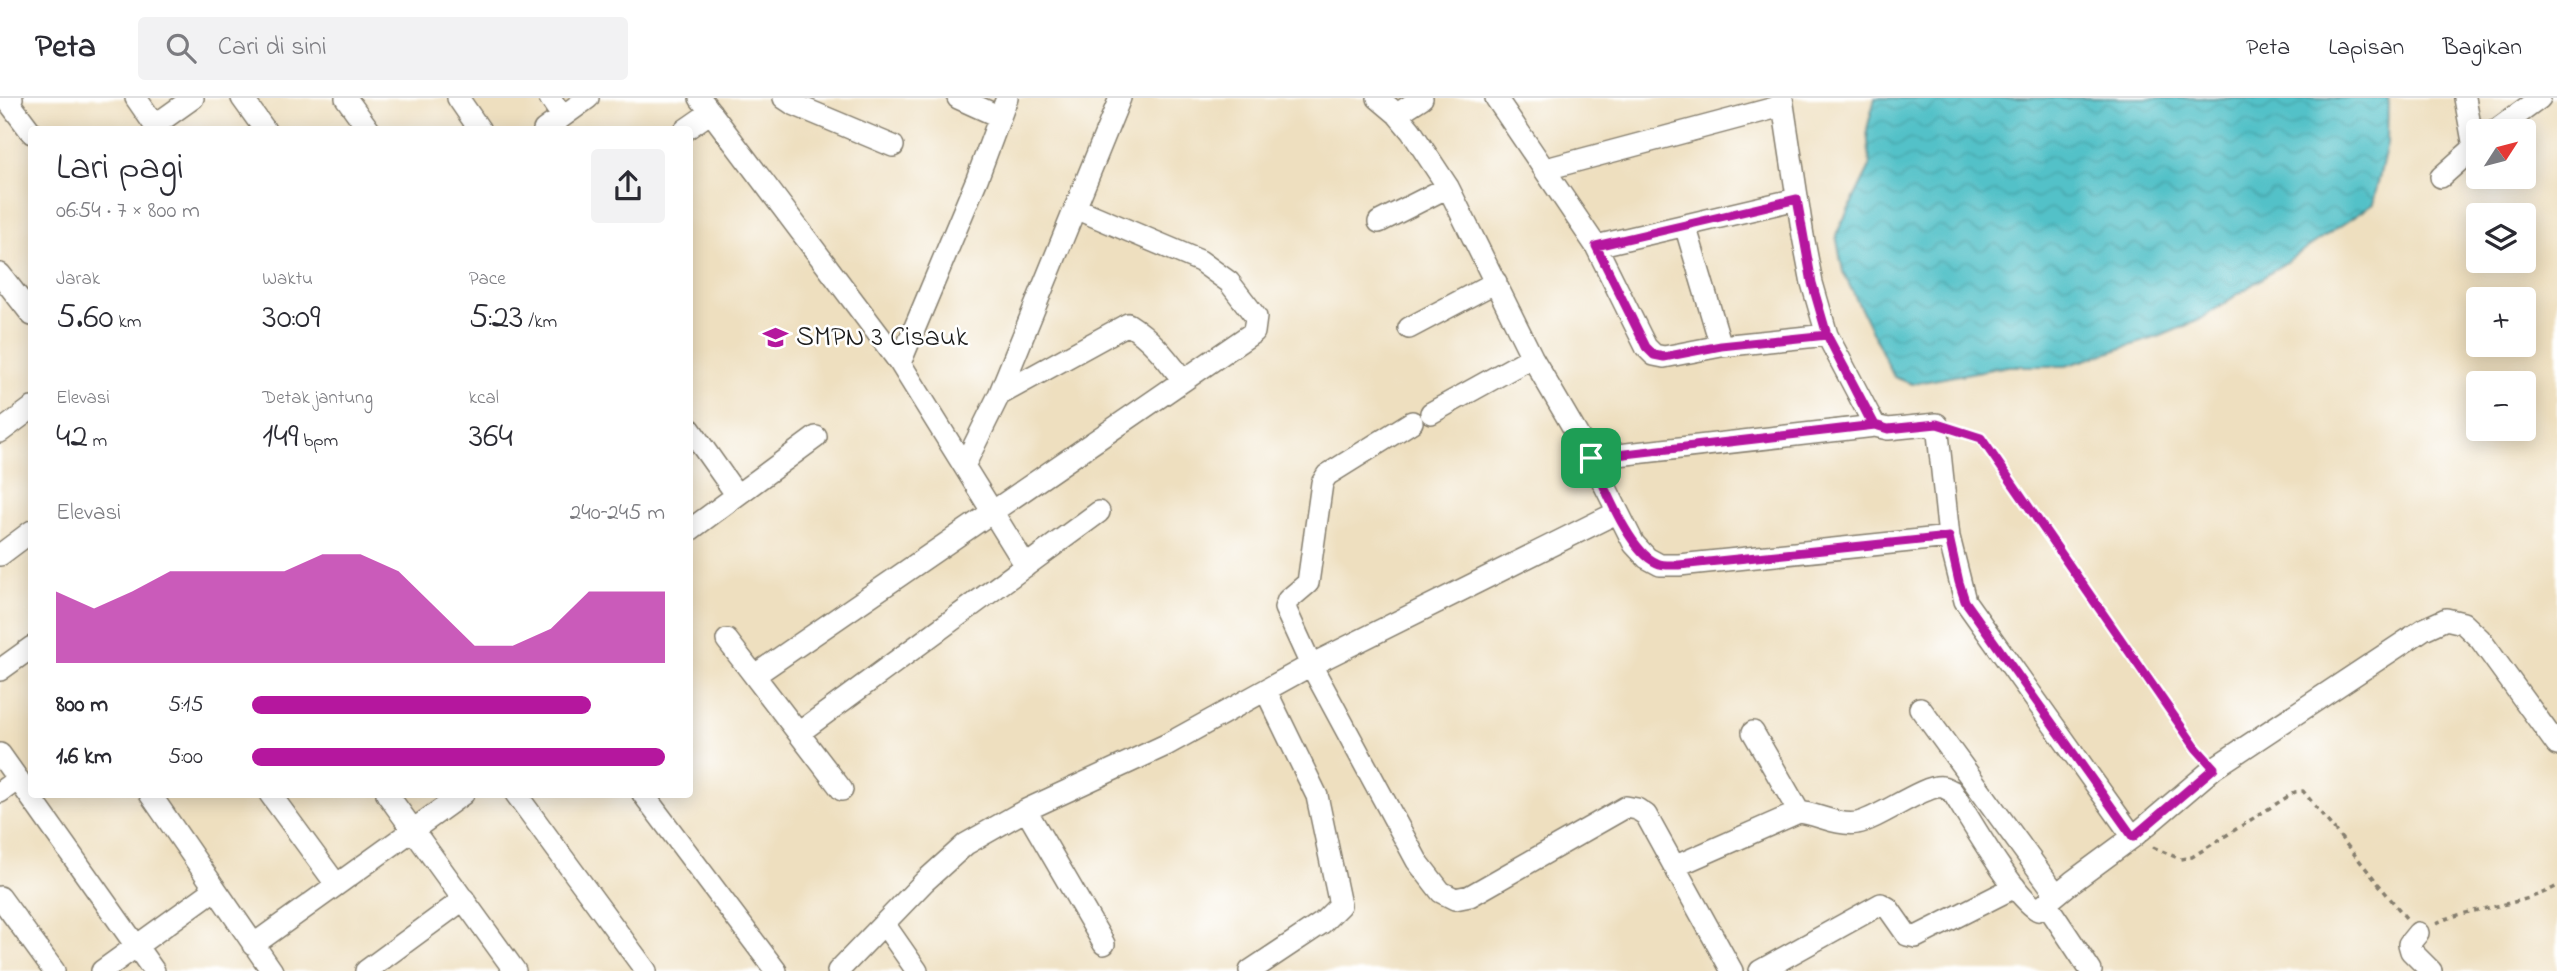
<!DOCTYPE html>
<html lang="id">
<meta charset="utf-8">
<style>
:root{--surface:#fff;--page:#f2f2f3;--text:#2b2b33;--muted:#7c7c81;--line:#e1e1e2;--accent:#b5179e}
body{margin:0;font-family:"Indie Flower",sans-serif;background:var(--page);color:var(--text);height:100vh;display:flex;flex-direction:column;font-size:26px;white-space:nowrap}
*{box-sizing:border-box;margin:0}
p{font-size:23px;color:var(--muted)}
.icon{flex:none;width:38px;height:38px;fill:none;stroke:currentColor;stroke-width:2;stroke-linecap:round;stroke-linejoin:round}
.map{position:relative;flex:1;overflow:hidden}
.sheet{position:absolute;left:28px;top:28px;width:665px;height:672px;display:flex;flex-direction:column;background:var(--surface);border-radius:7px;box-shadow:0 4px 18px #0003}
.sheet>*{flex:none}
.needle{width:46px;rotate:54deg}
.buttons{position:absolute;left:2466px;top:21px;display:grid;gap:14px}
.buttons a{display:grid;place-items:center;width:70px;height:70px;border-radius:7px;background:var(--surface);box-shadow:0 4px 18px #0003;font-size:35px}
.pin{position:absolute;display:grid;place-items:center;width:60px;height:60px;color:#fff;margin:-30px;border-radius:14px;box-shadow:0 4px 10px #0006}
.round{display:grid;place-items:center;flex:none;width:74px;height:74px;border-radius:7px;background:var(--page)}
.overview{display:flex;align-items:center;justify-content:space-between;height:119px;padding:0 28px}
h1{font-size:38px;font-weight:600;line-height:52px}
.stats{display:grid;grid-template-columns:repeat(3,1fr);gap:10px;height:119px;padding:7px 28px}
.stats div{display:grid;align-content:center}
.stats b{font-size:35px;font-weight:600}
.stats small{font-size:19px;font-weight:400}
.stats p{font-size:19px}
.chart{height:196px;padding:14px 28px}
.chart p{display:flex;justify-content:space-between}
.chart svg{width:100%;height:126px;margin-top:7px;fill:var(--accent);opacity:.7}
ul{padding:0 28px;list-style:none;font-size:23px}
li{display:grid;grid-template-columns:112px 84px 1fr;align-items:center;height:52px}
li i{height:18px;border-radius:9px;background:var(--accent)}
header{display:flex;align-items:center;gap:42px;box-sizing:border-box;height:98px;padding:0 35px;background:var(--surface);border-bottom:2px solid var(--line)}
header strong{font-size:33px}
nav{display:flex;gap:38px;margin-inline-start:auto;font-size:24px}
.search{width:490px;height:63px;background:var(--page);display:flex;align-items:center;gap:18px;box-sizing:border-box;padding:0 24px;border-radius:7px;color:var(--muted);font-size:26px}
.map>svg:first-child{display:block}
</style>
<header>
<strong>Peta</strong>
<div class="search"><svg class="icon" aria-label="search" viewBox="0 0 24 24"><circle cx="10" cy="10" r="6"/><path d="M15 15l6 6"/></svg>Cari di sini</div>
<nav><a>Peta</a><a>Lapisan</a><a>Bagikan</a></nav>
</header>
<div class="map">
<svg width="2557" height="873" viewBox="0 0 2557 873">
<defs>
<pattern id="water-waves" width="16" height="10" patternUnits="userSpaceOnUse" patternTransform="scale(1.75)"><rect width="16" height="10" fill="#53c1c8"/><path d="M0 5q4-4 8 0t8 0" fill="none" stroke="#48a5ab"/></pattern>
</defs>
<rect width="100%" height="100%" fill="#fff"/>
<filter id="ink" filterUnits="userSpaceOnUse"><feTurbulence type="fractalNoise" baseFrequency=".0143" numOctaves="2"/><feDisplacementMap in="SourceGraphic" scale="14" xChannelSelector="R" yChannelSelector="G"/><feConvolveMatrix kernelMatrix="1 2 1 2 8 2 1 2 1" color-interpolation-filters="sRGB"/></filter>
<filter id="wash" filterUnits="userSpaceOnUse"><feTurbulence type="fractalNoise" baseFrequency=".00686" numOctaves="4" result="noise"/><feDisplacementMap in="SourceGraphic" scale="28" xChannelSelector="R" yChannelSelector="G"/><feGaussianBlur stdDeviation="1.57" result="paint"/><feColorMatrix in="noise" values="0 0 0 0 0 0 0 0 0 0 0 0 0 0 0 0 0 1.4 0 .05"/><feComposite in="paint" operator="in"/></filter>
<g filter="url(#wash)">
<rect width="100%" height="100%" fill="#eedfbf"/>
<path fill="url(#water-waves)" stroke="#386e72" stroke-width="2" d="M1875 0H2388L2387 46 2373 106 2199 222 2161 238 2066 268H2008L1912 286 1894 279 1843 174 1836 137 1870 68 1867 31Z"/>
</g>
<g filter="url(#ink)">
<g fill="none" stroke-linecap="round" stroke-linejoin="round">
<defs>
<path id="minor" d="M12 0 8 3 32 35
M136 0 158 32
M242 0 265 32
M346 0 369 32
M458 0 480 32
M550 0 562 18
M700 0 900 265 964 368
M784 0 793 6 893 48
M958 0 1000 19
M1378 0 1397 16 1411 33 1448 89 1532 259 1591 360 1634 446 1647 460 1660 467H1679L1949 439
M1496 0 1596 148 1646 249 1654 257 1664 259 1721 248 1827 237
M1782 0 1803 138 1812 185 1827 237 1875 328 1888 331 1937 326 1949 439 1965 503 2133 739
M2465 0 2474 49
M1397 16 1422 0
M155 27 193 0
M544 32 588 0
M685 32 711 14
M2495 33 2540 0
M1546 71 1782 8
M2441 79 2478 46
M1379 124 1448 89
M1685 127 1721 248
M1596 148 1797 101
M0 176 32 217
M1409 230 1496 184
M900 265 977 81 1007 0
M999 297 1128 226C1152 241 1166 260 1183 282
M1431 315 1532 259
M1412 324 1327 377 1322 385 1308 485 1288 502 1285 510 1311 567 1417 763 1441 794 1455 801 1470 798 1626 709 1637 711 1646 717 1732 873
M690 331 736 396
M0 334 32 310
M1591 360 1875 328
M690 432 816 339
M0 457 32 433
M1026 468 964 368 999 297 1120 0
M727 542 842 692
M0 572 32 549
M755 577 1254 234 1256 219 1229 184 1200 163 1075 110
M1920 610 2056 796
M800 634 1099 414
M1753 634 1799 714
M0 656 154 873
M0 694 18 681
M150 696 272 873
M270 696 336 786
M387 696 515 873
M516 696 646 873
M643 696 776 873
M1026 712 1104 846
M1676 768 1799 714C1818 716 1837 728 1857 725 1879 721 1925 686 1942 689 1945 689 1948 692 1952 693 1969 720 2014 799 2038 812L2072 784 2133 739 2214 670 2424 531 2446 521 2463 525 2480 541 2557 647
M0 799 54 873
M2047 807 2091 873
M885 827 917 873
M2418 835 2409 846 2411 853 2431 873
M253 847 463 696
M102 873 214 792
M366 873 464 801
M838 873 925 783 966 746 1026 712 1166 647 1311 567 1618 414
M1250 873 1322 825 1340 807 1317 698 1266 593
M1760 873 1881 806 1888 810 1907 837 1916 839 2015 789"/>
</defs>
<use href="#minor" stroke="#857e6e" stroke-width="24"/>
<path stroke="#857e6e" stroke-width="3.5" stroke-dasharray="5 5" stroke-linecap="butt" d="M1958 332 1981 340 1987 348 2201 655
M2153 749 2180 761 2192 759 2295 694 2303 693 2406 820
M2436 825C2474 808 2520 809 2557 788"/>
<use href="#minor" stroke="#fff" stroke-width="21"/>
</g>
</g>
<g fill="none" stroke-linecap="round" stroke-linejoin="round" filter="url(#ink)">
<defs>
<path id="route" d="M1591 360C1604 387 1629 454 1657 465 1663 468 1672 467 1679 467L1949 439 1959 484 1965 503 2133 739 2214 670 2196 650 1981 340 1937 326 1888 331 1875 327 1827 237 1721 248 1664 259 1654 257 1646 249 1596 148 1797 101 1812 185 1827 237 1868 318 1875 327 1591 360"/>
</defs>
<use href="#route" stroke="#fff" stroke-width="14"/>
<use href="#route" stroke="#b5179e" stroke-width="9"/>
</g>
<defs>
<symbol id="school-bare" viewBox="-9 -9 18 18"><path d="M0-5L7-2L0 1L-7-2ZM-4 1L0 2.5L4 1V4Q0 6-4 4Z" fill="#b5179e" stroke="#fff" stroke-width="2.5" paint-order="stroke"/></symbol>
</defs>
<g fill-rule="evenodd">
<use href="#school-bare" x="758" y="222" width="35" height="35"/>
</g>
<g text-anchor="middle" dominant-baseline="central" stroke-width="5" stroke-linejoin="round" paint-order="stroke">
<g font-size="28" fill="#1c1c1c" stroke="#fff" text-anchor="start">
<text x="796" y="240">SMPN 3 Cisauk</text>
</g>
</g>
</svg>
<div class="buttons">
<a><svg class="needle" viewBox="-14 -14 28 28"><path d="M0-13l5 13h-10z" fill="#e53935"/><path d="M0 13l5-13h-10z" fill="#7c7c81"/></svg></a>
<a><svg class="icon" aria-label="layers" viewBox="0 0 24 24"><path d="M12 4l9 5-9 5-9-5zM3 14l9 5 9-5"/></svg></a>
<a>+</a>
<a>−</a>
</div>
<div class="pin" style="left:1591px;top:360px;background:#1e9e55"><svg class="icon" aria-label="arrive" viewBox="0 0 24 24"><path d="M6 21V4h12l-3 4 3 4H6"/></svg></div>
<section class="sheet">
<div class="overview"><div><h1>Lari pagi</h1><p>06:54 · 7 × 800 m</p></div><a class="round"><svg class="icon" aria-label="share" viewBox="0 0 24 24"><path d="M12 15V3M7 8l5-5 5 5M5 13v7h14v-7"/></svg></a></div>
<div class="stats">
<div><p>Jarak</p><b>5.60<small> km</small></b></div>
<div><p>Waktu</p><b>30:09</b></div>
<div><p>Pace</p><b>5:23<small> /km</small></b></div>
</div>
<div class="stats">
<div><p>Elevasi</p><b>42<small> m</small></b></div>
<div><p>Detak jantung</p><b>149<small> bpm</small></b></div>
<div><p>kcal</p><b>364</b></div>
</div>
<div class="chart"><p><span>Elevasi</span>240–245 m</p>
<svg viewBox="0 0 160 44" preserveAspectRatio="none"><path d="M0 44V19L10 25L20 19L30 12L40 12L50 12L60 12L70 6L80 6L90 12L100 25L110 38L120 38L130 32L140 19L150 19L160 19V44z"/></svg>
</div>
<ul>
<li><b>800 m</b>5:15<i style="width:82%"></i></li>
<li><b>1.6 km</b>5:00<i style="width:100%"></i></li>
</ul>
</section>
</div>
